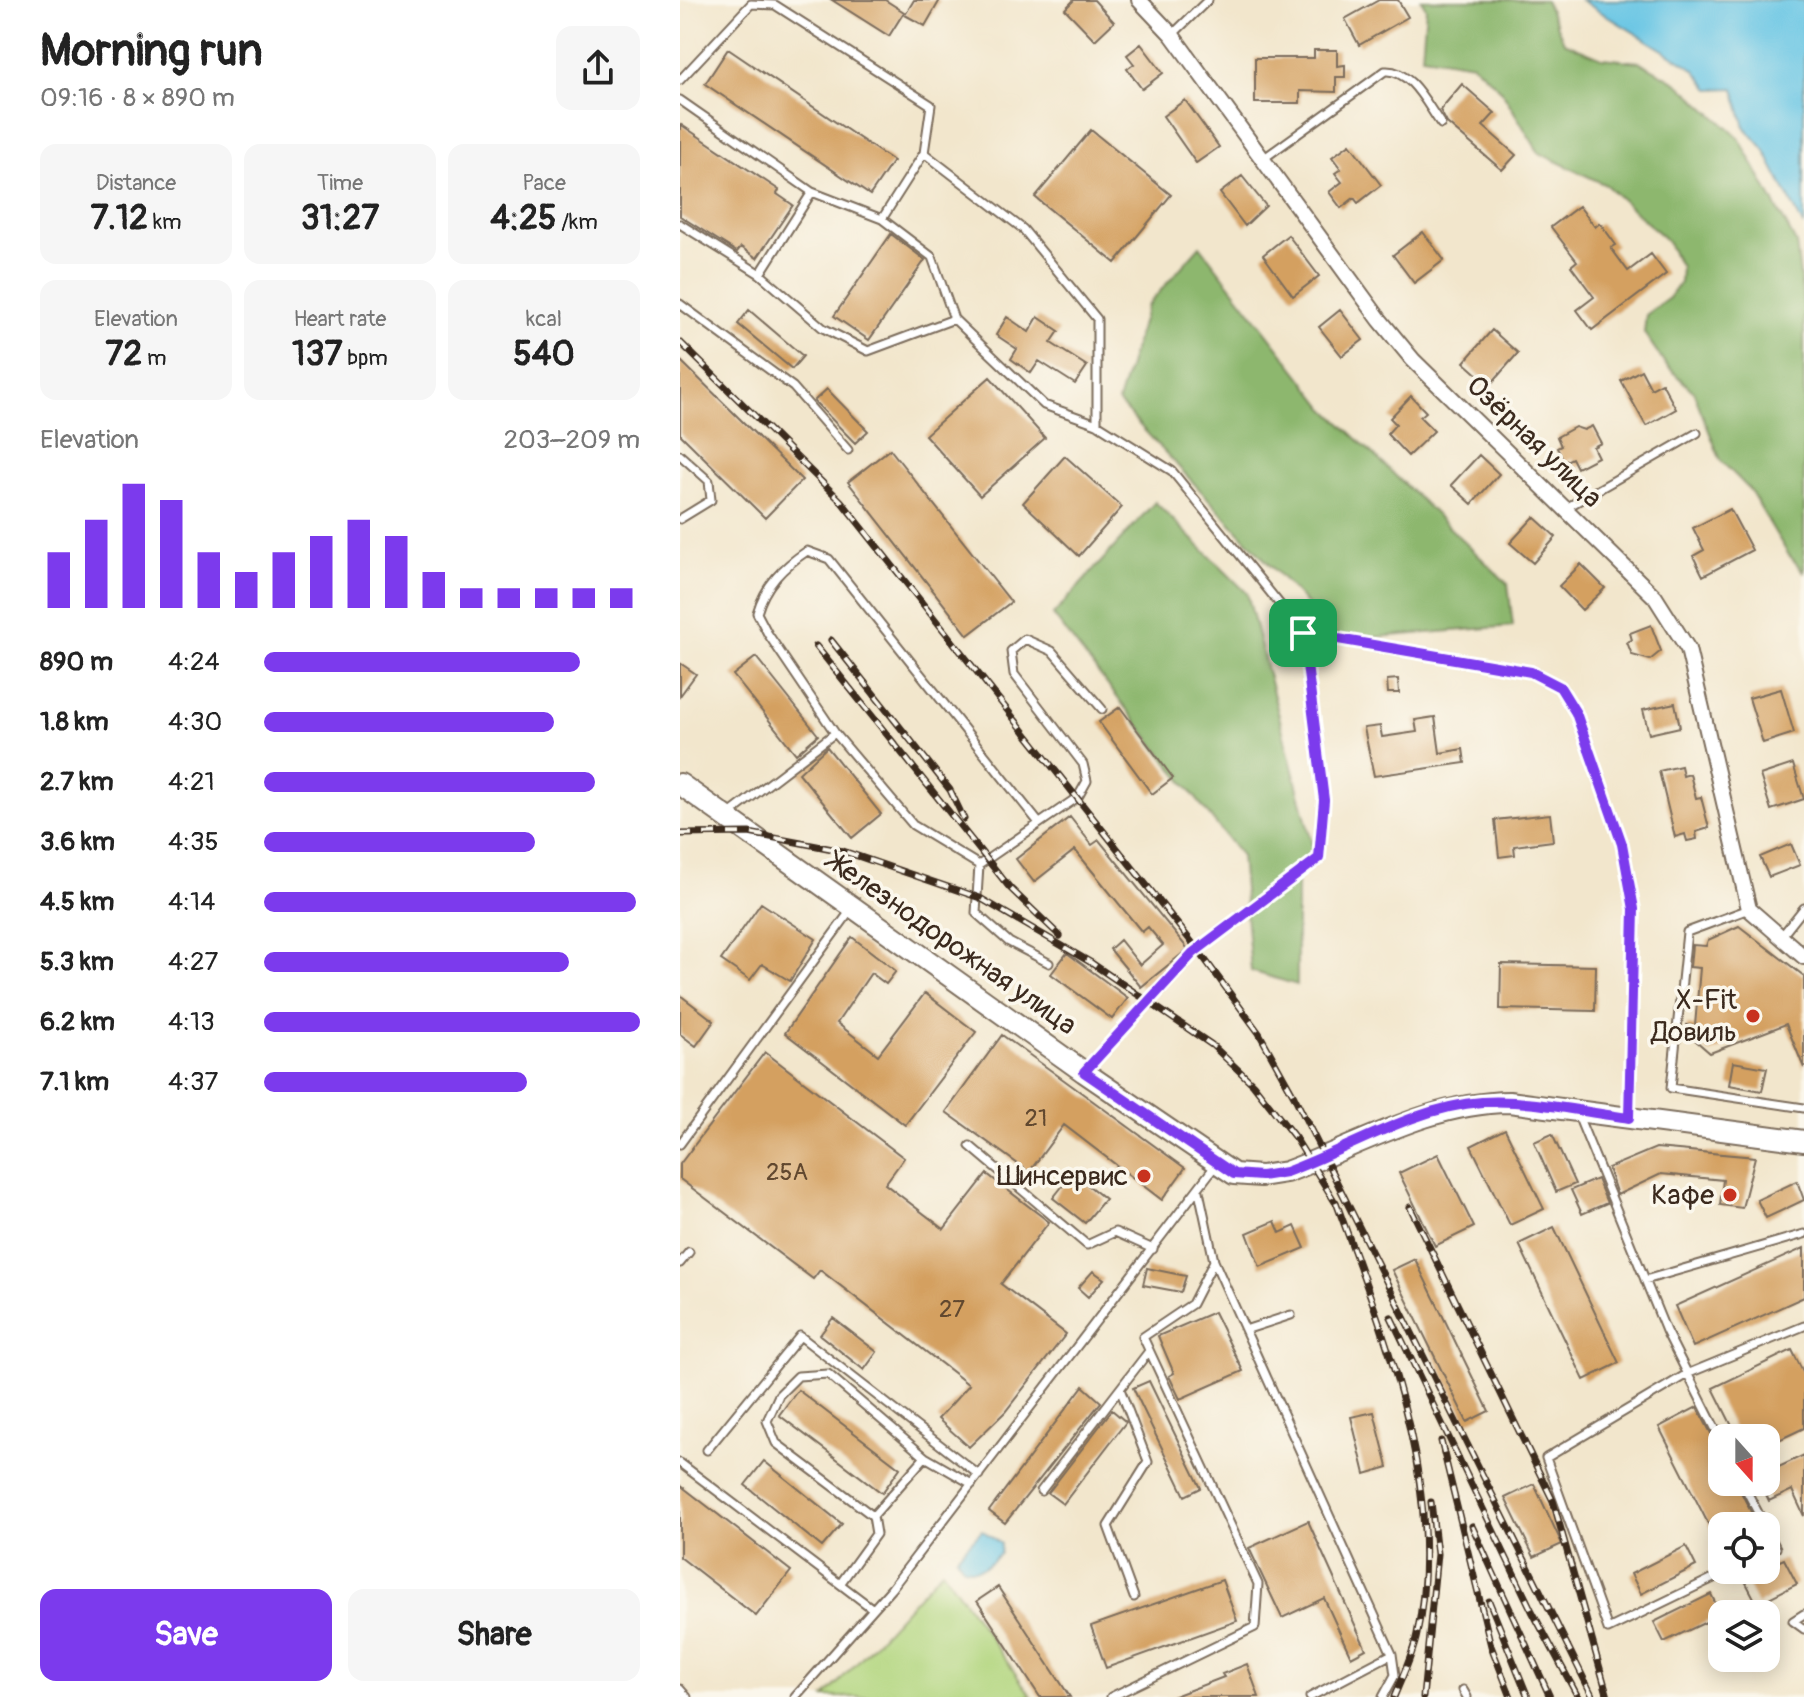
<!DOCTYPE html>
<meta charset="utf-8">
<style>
:root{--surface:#fff;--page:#f6f6f6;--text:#222;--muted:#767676;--accent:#7c3aed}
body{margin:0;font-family:Pangolin,sans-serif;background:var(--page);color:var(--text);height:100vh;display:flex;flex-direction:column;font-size:30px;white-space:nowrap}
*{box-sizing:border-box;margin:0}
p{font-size:26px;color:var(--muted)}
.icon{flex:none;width:44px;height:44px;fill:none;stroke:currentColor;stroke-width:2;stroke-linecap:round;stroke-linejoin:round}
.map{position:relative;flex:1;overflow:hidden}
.sheet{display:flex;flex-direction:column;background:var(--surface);width:680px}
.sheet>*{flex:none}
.needle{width:52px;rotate:159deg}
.buttons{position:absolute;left:1028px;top:1424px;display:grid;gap:16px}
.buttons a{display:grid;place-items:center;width:72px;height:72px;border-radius:16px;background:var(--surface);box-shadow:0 4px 20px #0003;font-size:40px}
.pin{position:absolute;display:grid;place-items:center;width:68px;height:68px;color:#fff;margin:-34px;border-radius:16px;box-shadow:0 4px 12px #0006}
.round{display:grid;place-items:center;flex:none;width:84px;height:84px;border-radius:16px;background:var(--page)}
.overview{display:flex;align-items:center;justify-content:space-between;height:136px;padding:0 40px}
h1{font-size:44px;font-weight:700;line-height:60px}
.metrics{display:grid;grid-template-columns:repeat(3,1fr);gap:12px;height:136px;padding:8px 40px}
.metrics div{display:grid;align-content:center;border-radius:16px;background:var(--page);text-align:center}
.metrics b{font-size:34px;font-weight:700}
.metrics small{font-size:22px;font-weight:400}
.metrics p{font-size:22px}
.chart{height:224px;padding:16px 40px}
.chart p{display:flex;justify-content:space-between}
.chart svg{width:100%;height:144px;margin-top:8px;stroke:var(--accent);stroke-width:6}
.primary-button{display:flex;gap:16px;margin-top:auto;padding:16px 40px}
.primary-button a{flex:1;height:92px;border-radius:16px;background:var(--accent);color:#fff;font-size:32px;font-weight:700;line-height:92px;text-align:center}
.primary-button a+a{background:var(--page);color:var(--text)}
ul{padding:0 40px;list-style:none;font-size:26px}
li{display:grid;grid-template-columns:128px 96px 1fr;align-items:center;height:60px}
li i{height:20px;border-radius:10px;background:var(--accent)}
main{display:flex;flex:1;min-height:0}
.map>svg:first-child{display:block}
</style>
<main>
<section class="sheet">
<div class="overview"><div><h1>Morning run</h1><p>09:16 · 8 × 890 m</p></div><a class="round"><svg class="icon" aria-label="share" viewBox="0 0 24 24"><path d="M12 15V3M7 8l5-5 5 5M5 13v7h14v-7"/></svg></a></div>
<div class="metrics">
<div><p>Distance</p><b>7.12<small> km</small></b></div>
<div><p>Time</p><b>31:27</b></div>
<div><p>Pace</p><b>4:25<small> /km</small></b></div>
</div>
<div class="metrics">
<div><p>Elevation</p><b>72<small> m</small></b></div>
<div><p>Heart rate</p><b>137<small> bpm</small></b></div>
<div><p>kcal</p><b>540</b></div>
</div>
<div class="chart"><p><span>Elevation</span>203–209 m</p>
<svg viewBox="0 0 160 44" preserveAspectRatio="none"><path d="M5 44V27M15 44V17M25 44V6M35 44V11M45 44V27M55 44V33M65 44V27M75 44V22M85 44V17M95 44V22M105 44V33M115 44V38M125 44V38M135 44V38M145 44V38M155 44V38"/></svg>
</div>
<ul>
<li><b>890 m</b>4:24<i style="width:84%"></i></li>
<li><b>1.8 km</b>4:30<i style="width:77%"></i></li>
<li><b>2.7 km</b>4:21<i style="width:88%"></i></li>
<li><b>3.6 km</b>4:35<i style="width:72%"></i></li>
<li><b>4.5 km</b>4:14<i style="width:99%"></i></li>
<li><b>5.3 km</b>4:27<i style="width:81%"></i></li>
<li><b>6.2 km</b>4:13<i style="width:100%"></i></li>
<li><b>7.1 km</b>4:37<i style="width:70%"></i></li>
</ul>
<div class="primary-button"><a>Save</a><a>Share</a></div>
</section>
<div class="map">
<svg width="1124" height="1697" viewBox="0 0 1124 1697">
<rect width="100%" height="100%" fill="#fbf7ec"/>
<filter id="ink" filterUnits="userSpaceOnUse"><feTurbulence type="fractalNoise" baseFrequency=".0125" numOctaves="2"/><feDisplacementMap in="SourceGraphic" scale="16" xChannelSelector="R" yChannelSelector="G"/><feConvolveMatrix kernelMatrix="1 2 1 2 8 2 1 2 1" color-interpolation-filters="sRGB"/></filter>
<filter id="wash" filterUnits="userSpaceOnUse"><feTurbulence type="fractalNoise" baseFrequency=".006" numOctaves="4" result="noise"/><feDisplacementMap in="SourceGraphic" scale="32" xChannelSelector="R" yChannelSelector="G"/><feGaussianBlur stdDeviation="1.8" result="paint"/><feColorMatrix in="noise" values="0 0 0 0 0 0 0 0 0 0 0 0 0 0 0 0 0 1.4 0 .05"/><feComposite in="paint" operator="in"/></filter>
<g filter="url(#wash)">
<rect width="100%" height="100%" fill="#f2e6cc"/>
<path fill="#b2d67f" stroke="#76804e" stroke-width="2" d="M262 1570 352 1697H145Z"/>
<path fill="#8db76e" stroke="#647046" stroke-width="2" d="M741 0H865L884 42 922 58 960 62 998 83 1059 138 1116 243 1124 310V572L1108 554 1069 489 1041 461 1013 391 986 365 964 333 966 315 989 298 1000 283 1001 267 986 240 926 185 859 153 821 90 793 64 742 56 746 8Z
M520 246 645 408 828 584 833 626 660 640 438 402 467 306Z
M475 502 567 593 633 847 617 875V985L571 971 561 856 373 615Z"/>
<path fill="#66c5e4" stroke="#507881" stroke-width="2" d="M901 0H1124V227L1084 149 1065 127 1054 88 1030 89 1014 69Z
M302 1530 321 1544 320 1553C308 1565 302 1572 284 1568L276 1557Z"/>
<g id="blocks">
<path fill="#d4a061" d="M152 0H205L224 12 209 36Z
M234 0H260L245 26 225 15Z
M394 0H414L434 22 415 40 385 9Z
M699 0H718L728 17 679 45 665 19Z
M461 44 483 73 462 89 447 69 454 64 447 55Z
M48 49 213 161 190 195 25 84Z
M634 50H657V66L665 65V77H656V92L620 91V103H575V58H634Z
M782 84 815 113 803 126 836 155 822 170 767 123 760 110Z
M505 100 539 147 516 163 483 116Z
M0 124 99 190 97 194 113 205 77 258 61 247 57 252 0 216Z
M411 130 491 195 435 263 355 197Z
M670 144 701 185 678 203 674 198 661 208 649 192 662 182 655 173 661 169 652 157Z
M562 176 586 206 565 226 540 193Z
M899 206 915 227 920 223 936 245 931 248 948 271 971 254 986 274 912 330 897 310 914 297 891 266 897 261 871 227Z
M743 232 764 260 734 283 713 255Z
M211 234 245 260 189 340 154 316Z
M608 235 639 276 613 296 583 255Z
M69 310 123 356 112 369 58 324Z
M660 310 683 340 662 356 639 327Z
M327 317 349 332 358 317 379 331 371 343 407 366 395 384 359 361 351 373 331 359 337 349 316 335Z
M812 330 838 353 810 385 784 362Z
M0 360 122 480 85 518 0 434Z
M961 370 971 389 982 383 996 409 966 426 941 381Z
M310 377 365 438 300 496 245 435Z
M147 389 188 431 175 443 134 401Z
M731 396 746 412 740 417 754 431 728 456 707 434 716 424 710 418Z
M912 426 921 443 913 447 918 457 897 468 892 458 884 462 877 448 881 446 877 437 895 427 904 430Z
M210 449 331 602 288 635 168 482Z
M799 455 819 474 792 504 771 485Z
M385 456 442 507 399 556 343 503Z
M1050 509 1072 550 1023 576 1013 556 1024 550 1013 528Z
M854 517 876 537 853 563 830 543Z
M901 564 925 588 902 610 879 586Z
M971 625 981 651 970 660 952 655 947 642 952 640 950 633Z
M76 657 138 735 116 754 53 675Z
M0 663 16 674 0 696Z
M718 679 719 693H708L707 680Z
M1101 689 1114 733 1083 743 1069 698Z
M995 703 1000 727 969 734 963 710Z
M440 707 493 778 472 794 419 722Z
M755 717 760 753 783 749 785 763 694 776 684 728 700 726 702 737 737 732 735 720Z
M147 747 201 814 172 838 119 773Z
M1113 764 1124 799 1091 810 1080 775Z
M1001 766 1003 776 1010 774 1016 798 1021 797 1029 828 1016 832 1017 839 1007 841 1005 834 995 837 979 771Z
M870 814 873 841 834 846 835 855 819 857 815 820Z
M390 817 412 845 419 840 508 949 461 987 430 949 440 940 460 965 483 945 468 927 462 932 395 850 354 882 336 859Z
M1111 844 1120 865 1089 877 1080 857Z
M81 903 136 939 110 981 82 964 70 980 41 960Z
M1059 926 1124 976V1068L1106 1024 1030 1053 1007 1033V1025L1015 1026 1020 968 1010 967 1012 945 1026 946 1028 940Z
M172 937 216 971 206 984 191 973 157 1023 198 1055 245 993 296 1032 225 1125 105 1033Z
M387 953 448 998 432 1019 371 974Z
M821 964 916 966 915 1011 820 1009Z
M0 995 34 1021 16 1046 0 1034Z
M322 1035 505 1168 482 1200 384 1125 349 1172 266 1112Z
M85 1052 224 1158 205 1184 264 1229 307 1174 369 1222 321 1284 386 1334 325 1412 289 1447 258 1419 289 1385 140 1270 133 1279 0 1179V1164Z
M1053 1062 1087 1068 1082 1091 1049 1085Z
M825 1129 864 1209 830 1225 791 1146Z
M872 1134 895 1184 876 1192 854 1142Z
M976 1148 1075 1157 1062 1208 1040 1205 1043 1180 981 1174 937 1195 928 1168Z
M758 1154 794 1227 755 1246 719 1173Z
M393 1173 425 1199 405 1223 373 1198Z
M917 1179 927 1203 902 1214 891 1190Z
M1117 1181 1124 1200 1086 1218 1077 1200Z
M595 1221 600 1233 615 1226 625 1248 580 1267 567 1233Z
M874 1227 939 1363 904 1380 839 1244Z
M1124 1248V1297L1013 1347 995 1306Z
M735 1259 809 1411 787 1422 712 1270Z
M467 1268 506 1276 501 1292 463 1285Z
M413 1271 424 1279 408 1297 398 1288Z
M534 1312 563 1371 500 1399 489 1376 494 1373 478 1336Z
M153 1318 197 1352 184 1370 140 1335Z
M1112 1350 1124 1374V1428L1086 1446V1438H1058L1033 1388Z
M469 1381 521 1488 505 1496 453 1388Z
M403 1386 421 1402 325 1523 309 1511Z
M118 1390 220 1468 202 1493 99 1415Z
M1017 1407 1042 1454V1482H1056L1078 1526H1042V1551L979 1427Z
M432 1410 446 1422 383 1504 368 1493Z
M694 1412 708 1467 685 1474 671 1417Z
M1124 1455V1516L1112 1490 1089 1501 1080 1482H1086V1473Z
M84 1461 162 1524 142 1547 65 1485Z
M854 1484 882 1544 854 1557 825 1498Z
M0 1485 111 1571 76 1616 0 1557Z
M628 1521 686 1649 671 1657 644 1598 602 1618 569 1548Z
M1006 1546 1016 1566 961 1594 951 1574Z
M1104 1559 1117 1584 1077 1604 1063 1577Z
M542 1580 557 1621 426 1668 411 1626Z
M318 1587 390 1697H360L297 1601Z
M1031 1594 1041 1615 984 1642 974 1622Z
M567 1664 579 1697H492L544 1677 542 1674Z"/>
</g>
</g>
<g filter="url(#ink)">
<use href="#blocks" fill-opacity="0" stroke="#7b6c5b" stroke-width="2"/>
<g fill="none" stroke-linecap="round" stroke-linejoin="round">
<defs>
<path id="lane" d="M492 35 528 0
M0 80 71 4 95 5 251 105 244 153 202 219
M0 100 132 192 202 219 252 257 274 319 364 405 417 424 492 471 623 633
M244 153 343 229 417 319V424
M583 159 705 71C731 69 747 105 761 124
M0 224 80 274 132 192
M80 274 143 328 188 351 274 319
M0 304 113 387 168 450
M0 455 29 481 31 500 0 519
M886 508 1017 433
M155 733 88 634 77 613C85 585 103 567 127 551L149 559 359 823
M48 815 155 733 233 825 299 865 398 797 407 781 403 764 334 674 331 651 345 639 372 651 422 709
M299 865 296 913 329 942 369 963
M1069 909 1007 932 991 1088 1124 1108
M1101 937 1124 908
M404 1071 513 953 639 858 644 800 623 633 851 672 880 687 896 713 942 844 954 909 949 1116
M897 1113 986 1331 1042 1442
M0 1144 171 910
M290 1146 407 1245 435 1232 473 1249
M519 1191 534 1261 712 1654 715 1675 703 1697
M0 1263 9 1252
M965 1280 1124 1234
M568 1329 611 1315
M440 1389 468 1462 428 1526 454 1597
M27 1450 120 1336 299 1475
M245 1457 292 1484
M0 1463 193 1609
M1062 1482 1085 1526
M361 1491 469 1351
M1086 1529 1096 1548 1086 1553
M1050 1570 928 1629 866 1458 1007 1374 1124 1326
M160 1584 196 1534 193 1516 96 1443 87 1421 99 1395 118 1376 148 1374 245 1457 193 1516
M1124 1614 1113 1621 1124 1629
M0 1689 7 1697
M783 1690 787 1697
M115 1697 211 1589 535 1166
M431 1697 575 1627 578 1584 463 1337 512 1304 534 1261
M630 1697 712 1654"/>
<path id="street" d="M459 0 492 35 700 320 733 360 975 597 1008 649 1069 909 1124 957"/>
<path id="secondary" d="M0 784 404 1072 554 1174 581 1176 606 1172C680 1145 749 1103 829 1102L1124 1141"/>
</defs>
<use href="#lane" stroke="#7b6c5b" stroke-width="11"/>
<use href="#street" stroke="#7b6c5b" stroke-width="18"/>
<use href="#secondary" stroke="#7b6c5b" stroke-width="24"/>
<use href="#lane" stroke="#fff" stroke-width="7"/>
<use href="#street" stroke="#fff" stroke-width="14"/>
<use href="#secondary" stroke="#fff" stroke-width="20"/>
<defs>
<path id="rail" d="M0 342 161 501 518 950 579 1033 614 1096 913 1697
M151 640 270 790 284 819
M136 646 330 888 380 936
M0 834 69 833 163 851 300 898 410 962 532 1045 573 1084 616 1139 655 1202
M656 1202C705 1336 767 1489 737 1634 733 1655 722 1677 714 1697
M730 1207 873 1501 928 1697
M711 1317 852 1611 898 1697
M761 1441 811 1646 831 1697
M792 1526 870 1697
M809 1601 848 1697
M743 1697 757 1554 751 1502"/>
</defs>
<use href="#rail" stroke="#3b2a1e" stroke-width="7"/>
<use href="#rail" stroke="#fbf7ec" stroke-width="4" stroke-dasharray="12" stroke-linecap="butt"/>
</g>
</g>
<g fill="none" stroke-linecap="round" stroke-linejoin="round" filter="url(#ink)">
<defs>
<path id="route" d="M623 633 851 672 880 687 896 713 942 844 954 909 949 1118C901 1112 850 1099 802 1102 734 1107 669 1149 606 1172L581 1176 554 1174 404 1072 513 953 639 858 644 800Z"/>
</defs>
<use href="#route" stroke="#fff" stroke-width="16"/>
<use href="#route" stroke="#7c3aed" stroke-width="10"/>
</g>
<g fill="#c8321e" stroke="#fbf7ec" stroke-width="3">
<circle cx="1073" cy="1016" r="8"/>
<circle cx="464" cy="1176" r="8"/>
<circle cx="1050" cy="1195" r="8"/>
</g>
<g text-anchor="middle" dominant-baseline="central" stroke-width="7" stroke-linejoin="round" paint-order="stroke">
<g font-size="24" fill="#61482f">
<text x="356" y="1118">21</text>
<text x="107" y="1172">25А</text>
<text x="272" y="1309">27</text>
</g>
<g font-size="28" fill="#3b2a1e" stroke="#fbf7ec">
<text transform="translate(854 442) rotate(44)">Озёрная улица</text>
<text transform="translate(272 944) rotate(35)">Железнодорожная улица</text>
</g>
<g font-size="28" fill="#3b2a1e" stroke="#fbf7ec" text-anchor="end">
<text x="1057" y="1000">X-Fit<tspan x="1057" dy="32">Довиль</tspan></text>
<text x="448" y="1176">Шинсервис</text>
<text x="1034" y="1195">Кафе</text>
</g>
</g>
</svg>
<div class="buttons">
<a><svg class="needle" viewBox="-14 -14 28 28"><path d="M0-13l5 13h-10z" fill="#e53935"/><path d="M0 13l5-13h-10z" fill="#767676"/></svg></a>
<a><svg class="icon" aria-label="locate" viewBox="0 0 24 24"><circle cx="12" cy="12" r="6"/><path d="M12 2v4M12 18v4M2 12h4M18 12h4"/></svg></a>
<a><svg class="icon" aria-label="layers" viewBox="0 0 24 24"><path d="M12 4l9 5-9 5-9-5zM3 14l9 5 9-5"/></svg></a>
</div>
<div class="pin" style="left:623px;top:633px;background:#1e9e55"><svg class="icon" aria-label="arrive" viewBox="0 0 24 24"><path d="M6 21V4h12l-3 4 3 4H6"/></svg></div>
</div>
</main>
